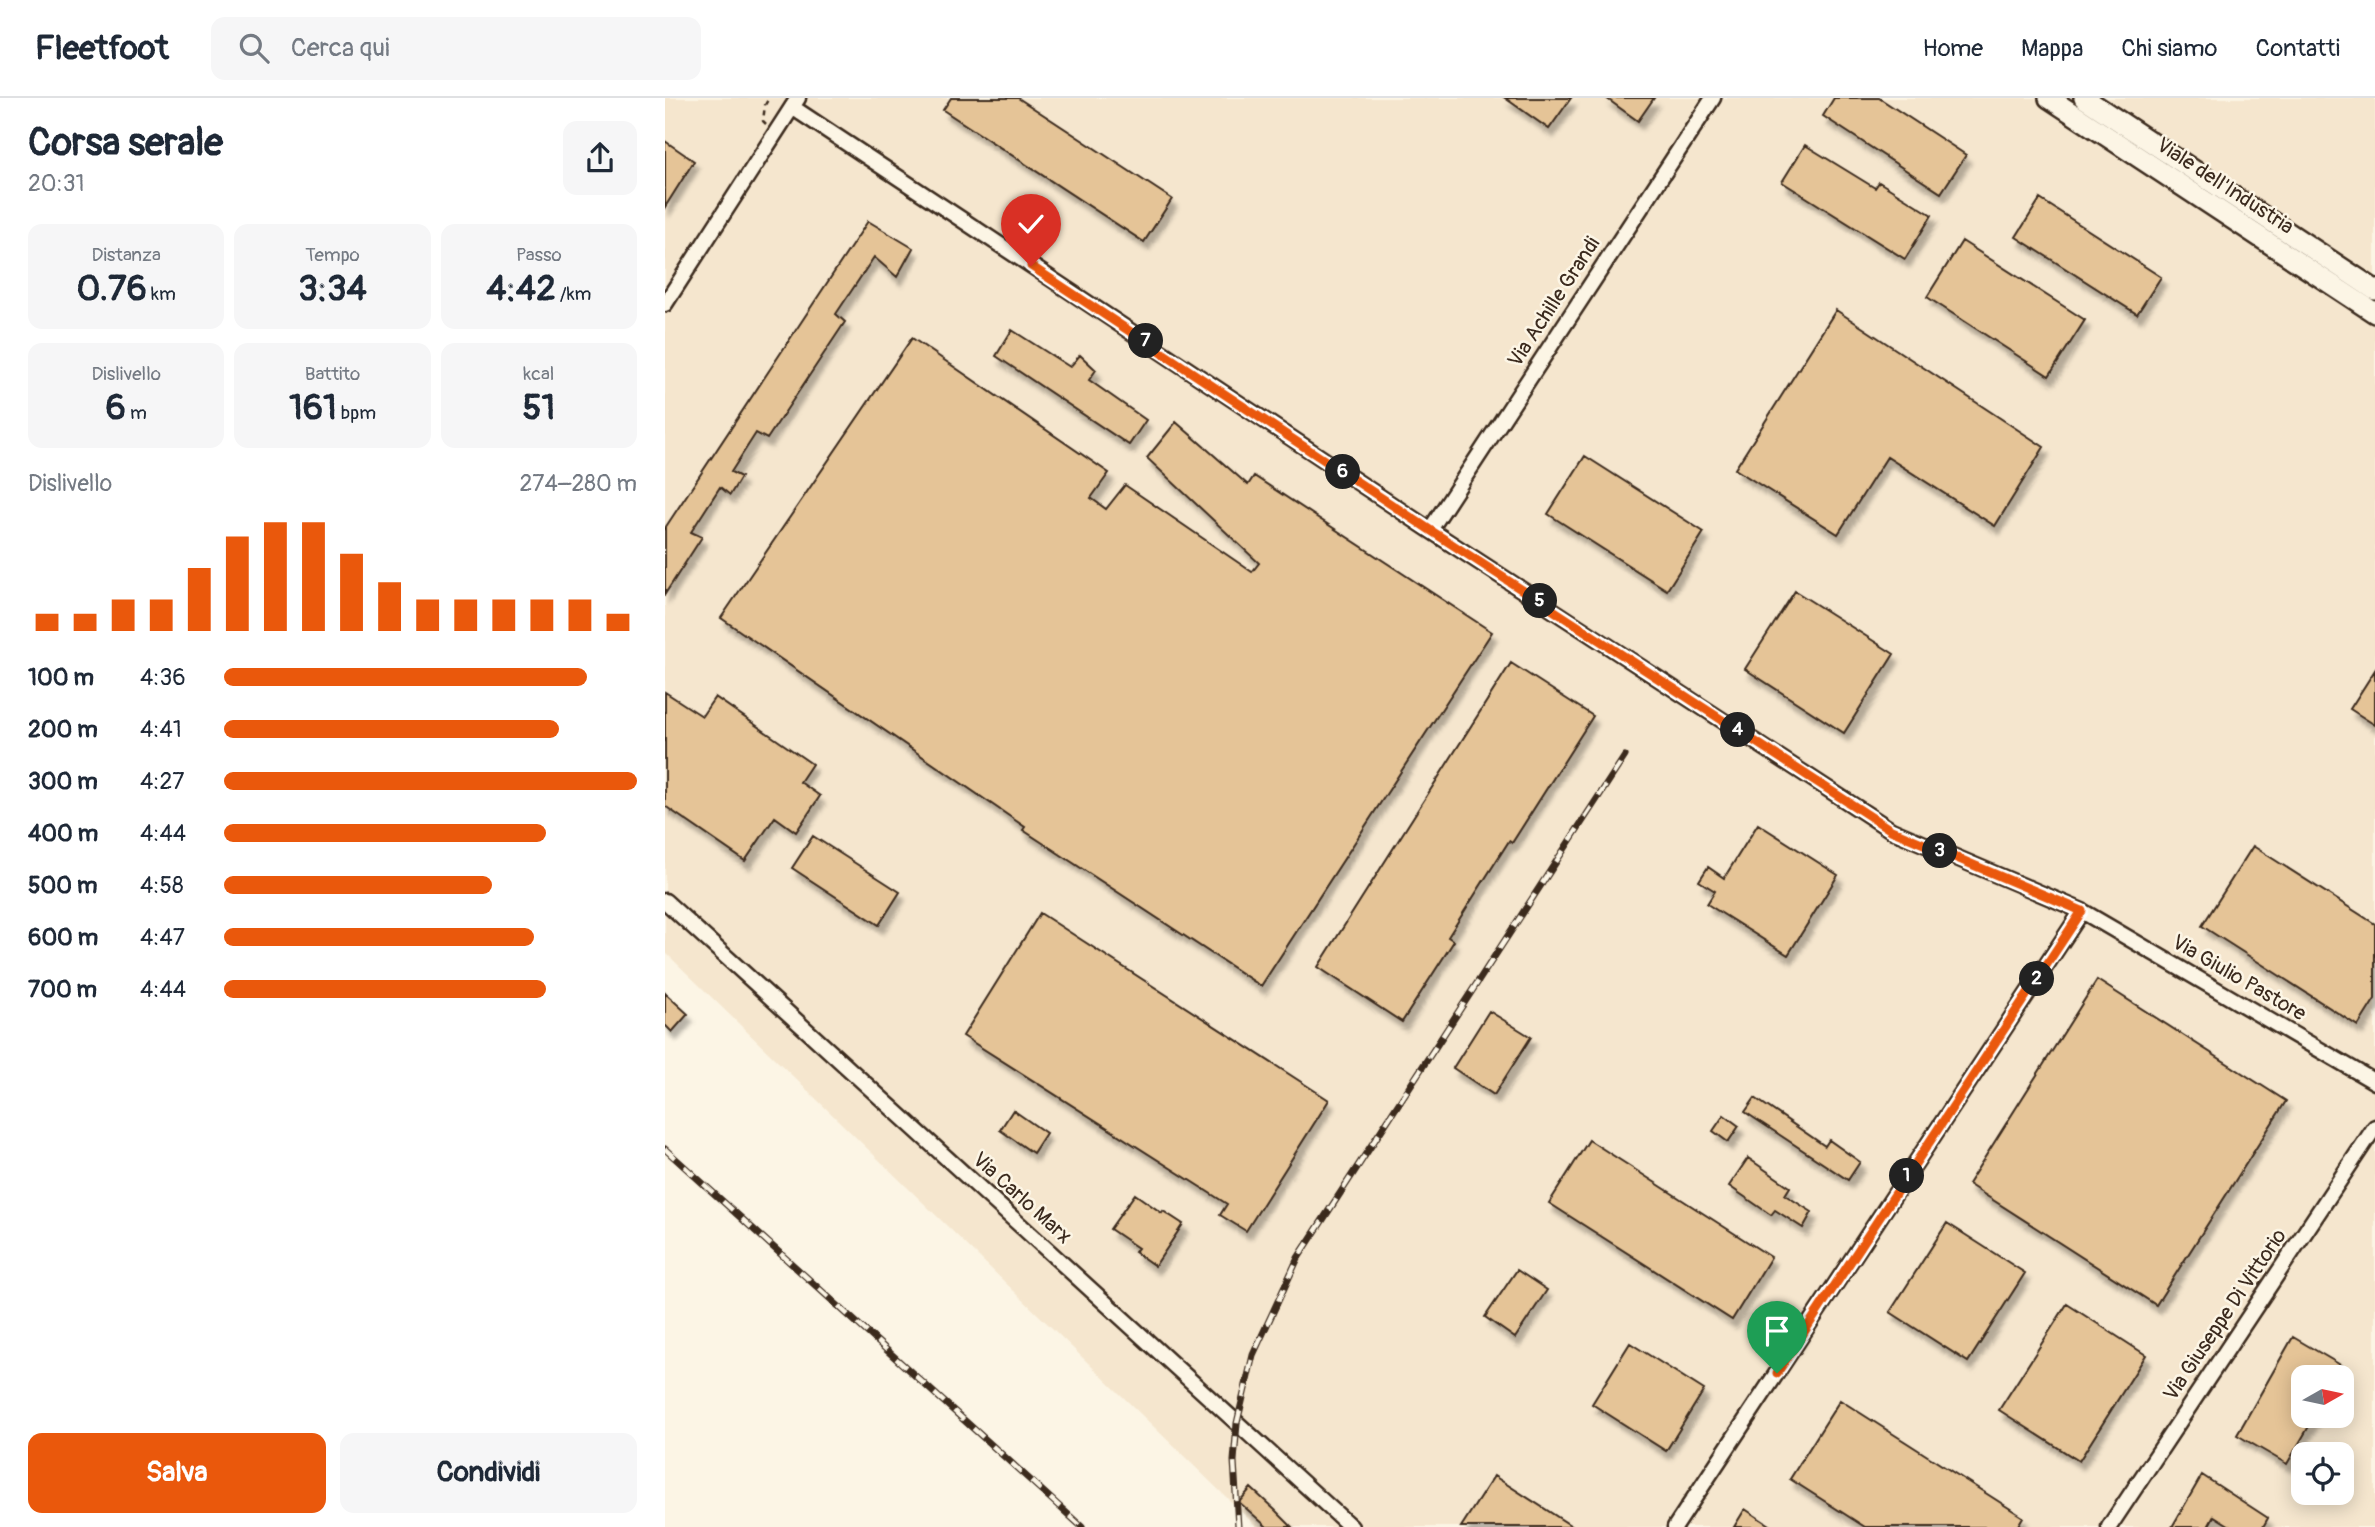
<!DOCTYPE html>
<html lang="it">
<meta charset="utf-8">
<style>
:root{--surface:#fff;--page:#f6f6f7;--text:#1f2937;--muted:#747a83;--line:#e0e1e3;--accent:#ea580c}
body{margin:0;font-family:Pangolin,sans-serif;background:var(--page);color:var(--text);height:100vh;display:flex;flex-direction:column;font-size:26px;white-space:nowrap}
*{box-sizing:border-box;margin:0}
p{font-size:23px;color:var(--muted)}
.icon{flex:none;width:38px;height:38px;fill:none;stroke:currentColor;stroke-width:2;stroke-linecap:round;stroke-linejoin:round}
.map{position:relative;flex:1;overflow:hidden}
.sheet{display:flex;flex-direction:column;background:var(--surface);width:665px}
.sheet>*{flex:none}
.needle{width:46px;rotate:81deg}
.fabs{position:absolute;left:1626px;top:1267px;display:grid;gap:14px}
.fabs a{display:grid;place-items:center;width:63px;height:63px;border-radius:14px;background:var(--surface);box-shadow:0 4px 18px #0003;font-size:35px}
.pin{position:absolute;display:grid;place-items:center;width:60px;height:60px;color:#fff;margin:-72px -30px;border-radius:50% 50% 50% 0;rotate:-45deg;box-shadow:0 0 7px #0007}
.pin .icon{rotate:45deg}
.km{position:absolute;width:35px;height:35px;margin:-18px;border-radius:50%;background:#222;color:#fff;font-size:19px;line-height:35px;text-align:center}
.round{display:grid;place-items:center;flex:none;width:74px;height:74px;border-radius:14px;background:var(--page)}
.head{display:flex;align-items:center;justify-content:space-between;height:119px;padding:0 28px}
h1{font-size:38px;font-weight:700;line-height:52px}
.figures{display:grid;grid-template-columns:repeat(3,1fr);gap:10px;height:119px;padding:7px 28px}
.figures div{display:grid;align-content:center;border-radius:14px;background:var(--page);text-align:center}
.figures b{font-size:35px;font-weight:700}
.figures small{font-size:19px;font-weight:400}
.figures p{font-size:19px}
.chart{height:196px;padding:14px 28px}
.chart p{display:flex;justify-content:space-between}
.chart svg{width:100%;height:126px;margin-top:7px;stroke:var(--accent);stroke-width:6}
.button{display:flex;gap:14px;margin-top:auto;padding:14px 28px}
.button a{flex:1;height:80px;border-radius:14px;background:var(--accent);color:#fff;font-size:28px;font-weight:700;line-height:80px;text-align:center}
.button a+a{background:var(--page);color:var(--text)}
ul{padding:0 28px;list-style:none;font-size:23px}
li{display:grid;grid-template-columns:112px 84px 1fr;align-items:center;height:52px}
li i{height:18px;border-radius:9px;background:var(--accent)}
header{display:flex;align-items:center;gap:42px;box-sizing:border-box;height:98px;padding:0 35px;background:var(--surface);border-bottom:2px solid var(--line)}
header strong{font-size:33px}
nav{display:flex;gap:38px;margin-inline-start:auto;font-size:24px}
.search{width:490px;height:63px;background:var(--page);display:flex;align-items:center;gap:18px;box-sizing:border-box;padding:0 24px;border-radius:14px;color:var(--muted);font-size:26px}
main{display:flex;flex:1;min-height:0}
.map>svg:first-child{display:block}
</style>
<header>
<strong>Fleetfoot</strong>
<div class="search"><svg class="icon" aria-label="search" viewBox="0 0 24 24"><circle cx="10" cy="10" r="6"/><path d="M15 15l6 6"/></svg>Cerca qui</div>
<nav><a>Home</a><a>Mappa</a><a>Chi siamo</a><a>Contatti</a></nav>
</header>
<main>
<section class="sheet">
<div class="head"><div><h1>Corsa serale</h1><p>20:31</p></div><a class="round"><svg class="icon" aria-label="share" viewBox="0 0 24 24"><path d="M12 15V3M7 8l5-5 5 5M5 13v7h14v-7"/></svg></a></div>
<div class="figures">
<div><p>Distanza</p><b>0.76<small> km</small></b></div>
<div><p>Tempo</p><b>3:34</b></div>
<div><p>Passo</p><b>4:42<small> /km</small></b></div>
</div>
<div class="figures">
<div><p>Dislivello</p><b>6<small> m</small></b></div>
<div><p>Battito</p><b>161<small> bpm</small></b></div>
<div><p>kcal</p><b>51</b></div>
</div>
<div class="chart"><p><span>Dislivello</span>274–280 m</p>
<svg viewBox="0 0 160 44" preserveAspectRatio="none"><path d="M5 44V38M15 44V38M25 44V33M35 44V33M45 44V22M55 44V11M65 44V6M75 44V6M85 44V17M95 44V27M105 44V33M115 44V33M125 44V33M135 44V33M145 44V33M155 44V38"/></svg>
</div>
<ul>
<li><b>100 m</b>4:36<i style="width:88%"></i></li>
<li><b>200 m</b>4:41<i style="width:81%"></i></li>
<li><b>300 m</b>4:27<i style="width:100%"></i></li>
<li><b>400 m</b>4:44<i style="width:78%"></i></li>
<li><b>500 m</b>4:58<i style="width:65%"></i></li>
<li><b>600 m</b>4:47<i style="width:75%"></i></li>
<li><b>700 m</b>4:44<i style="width:78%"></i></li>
</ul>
<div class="button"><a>Salva</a><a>Condividi</a></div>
</section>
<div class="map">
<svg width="1710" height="1429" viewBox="0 0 1710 1429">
<defs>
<filter id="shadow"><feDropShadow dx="4.5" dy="8" stdDeviation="2" flood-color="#0004"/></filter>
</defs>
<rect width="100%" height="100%" fill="#fcf5e5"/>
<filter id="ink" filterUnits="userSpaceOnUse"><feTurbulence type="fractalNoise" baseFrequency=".0143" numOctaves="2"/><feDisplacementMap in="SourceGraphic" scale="14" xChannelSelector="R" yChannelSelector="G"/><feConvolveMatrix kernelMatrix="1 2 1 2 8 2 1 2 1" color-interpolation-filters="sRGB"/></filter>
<g filter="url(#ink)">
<path fill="#f5e6ce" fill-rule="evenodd" d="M0 0H1710V1429H592L0 854ZM1638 1279H1676V1318H1638ZM1638 1356H1676V1395H1638Z"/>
<path fill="#e5c497" stroke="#3b2a1e" stroke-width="2" filter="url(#shadow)" d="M286 0H353L507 101 479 144 278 12Z
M840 0H906L884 31Z
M941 0H989L973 23Z
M1169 0H1214L1301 57 1276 95 1158 18Z
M0 43 29 63 0 109Z
M1140 47 1210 90 1214 84 1267 117 1240 161 1117 84Z
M1375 101 1496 179 1472 216 1351 139Z
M203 123 248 150 232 179 209 159 171 216 180 224 102 341 91 335 66 374 76 379 65 397 55 389 26 434 37 439 0 496V430Z
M1297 143 1420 222 1384 278 1262 199Z
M1171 212 1379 349 1330 428 1222 359 1173 436 1070 371Z
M347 232 405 269 415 257 431 272 424 282 481 322 464 347 331 258Z
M247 240 444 375 426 400 441 411 460 387 587 474 594 465 482 360 511 324 583 387 589 378 827 534 596 888 358 732 360 729 56 520Z
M920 358 1039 434 1002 492 883 416Z
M1130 493 1229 556 1179 635 1080 571Z
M846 565 928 618 847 745 844 743 783 839 789 843 737 924 653 869Z
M1710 572V627L1685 611Z
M0 594 37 618 50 599 147 666 135 684 155 698 131 734 110 719 80 763 0 708Z
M1093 726 1173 777 1123 857 1042 806 1050 793 1034 783 1043 769 1059 780Z
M148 738 235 794 214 827 127 770Z
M1588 748 1710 826V901L1693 928 1537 828Z
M375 815 664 1002 581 1133 555 1117 562 1106 298 938Z
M1432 882 1621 1003 1491 1207 1303 1086Z
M0 895 23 916 7 934 0 927Z
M824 913 866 939 829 997 788 970Z
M1090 1000 1160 1048 1164 1042 1195 1064 1183 1082 1080 1014Z
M348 1012 381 1035 368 1055 335 1032Z
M1059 1017 1074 1028 1063 1044 1048 1033Z
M924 1042 1106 1159 1067 1222 884 1105Z
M1083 1060 1125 1089 1120 1097 1147 1114 1138 1130 1110 1112 1106 1117 1064 1088Z
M470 1096 497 1115 498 1113 518 1126 490 1168 470 1154 473 1150 445 1131Z
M1282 1125 1360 1175 1303 1264 1225 1214Z
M852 1172 882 1192 850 1240 820 1219Z
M1402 1206 1481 1257 1414 1363 1334 1312Z
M1628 1239 1679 1269 1673 1279H1638V1318H1650L1622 1366 1572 1337Z
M965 1245 1039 1292 1001 1353 927 1306Z
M1175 1302 1358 1419 1352 1429H1200L1125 1381Z
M1537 1377 1603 1420 1598 1429H1567L1549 1418 1543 1429H1507Z
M829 1378 908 1429H796Z
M586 1390 610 1412 627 1429H602L574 1404Z
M1080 1411 1107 1429H1069Z"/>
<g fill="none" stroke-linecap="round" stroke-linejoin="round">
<defs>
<path id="street" d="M127 9 765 432 1226 732 1417 813 1710 984
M0 206 133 0
M765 432 1048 0
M0 803 686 1429
M1010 1429 1417 813
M1444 1429 1710 1029"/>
<path id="secondary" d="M1384 0 1710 215
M1419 0 1710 192"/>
</defs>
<use href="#street" stroke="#3b2a1e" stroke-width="19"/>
<use href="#secondary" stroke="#3b2a1e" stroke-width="24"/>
<path stroke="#3b2a1e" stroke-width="2.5" stroke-dasharray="5 5" stroke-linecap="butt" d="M101 26 98 23 100 7 104 0"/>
<use href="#street" stroke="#fcf5e5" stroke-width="14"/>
<use href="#secondary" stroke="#fcf5e5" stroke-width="19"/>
<defs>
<path id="rail" d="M0 1051 417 1429
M573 1429 569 1363 572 1325 588 1257 633 1160 960 658"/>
</defs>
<use href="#rail" stroke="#3b2a1e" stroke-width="7"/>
<use href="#rail" stroke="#fcf5e5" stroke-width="4.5" stroke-dasharray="13" stroke-linecap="butt"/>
</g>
</g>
<g fill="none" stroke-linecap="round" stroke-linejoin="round" filter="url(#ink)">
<defs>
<path id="route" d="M366 168 765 432 1226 732 1417 813 1112 1275"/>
</defs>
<use href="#route" stroke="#fff" stroke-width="14"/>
<use href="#route" stroke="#ea580c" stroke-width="9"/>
</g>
<g text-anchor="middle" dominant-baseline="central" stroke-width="5" stroke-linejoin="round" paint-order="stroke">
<g font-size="21" fill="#3b2a1e" stroke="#fcf5e5">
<text transform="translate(1560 88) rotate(33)">Viale dell'Industria</text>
<text transform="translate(889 204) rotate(-57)">Via Achille Grandi</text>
<text transform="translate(1574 880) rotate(30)">Via Giulio Pastore</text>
<text transform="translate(357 1100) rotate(42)">Via Carlo Marx</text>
<text transform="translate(1560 1217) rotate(-56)">Via Giuseppe Di Vittorio</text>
</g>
</g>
</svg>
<div class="fabs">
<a><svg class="needle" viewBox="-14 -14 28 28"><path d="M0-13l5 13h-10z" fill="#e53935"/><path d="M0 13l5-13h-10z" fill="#747a83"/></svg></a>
<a><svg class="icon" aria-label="locate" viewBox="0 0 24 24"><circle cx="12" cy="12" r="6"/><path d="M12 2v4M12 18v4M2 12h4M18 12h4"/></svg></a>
</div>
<div class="pin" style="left:1112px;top:1275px;background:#1e9e55"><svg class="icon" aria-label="arrive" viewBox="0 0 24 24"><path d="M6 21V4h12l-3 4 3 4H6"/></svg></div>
<div class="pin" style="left:366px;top:168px;background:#d93025"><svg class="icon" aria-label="check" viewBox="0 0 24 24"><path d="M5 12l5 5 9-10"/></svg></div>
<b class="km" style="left:1242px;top:1078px">1</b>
<b class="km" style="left:1372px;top:881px">2</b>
<b class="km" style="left:1275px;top:753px">3</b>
<b class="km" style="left:1073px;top:632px">4</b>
<b class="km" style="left:875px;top:503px">5</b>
<b class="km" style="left:678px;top:374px">6</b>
<b class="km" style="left:481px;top:243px">7</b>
</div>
</main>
